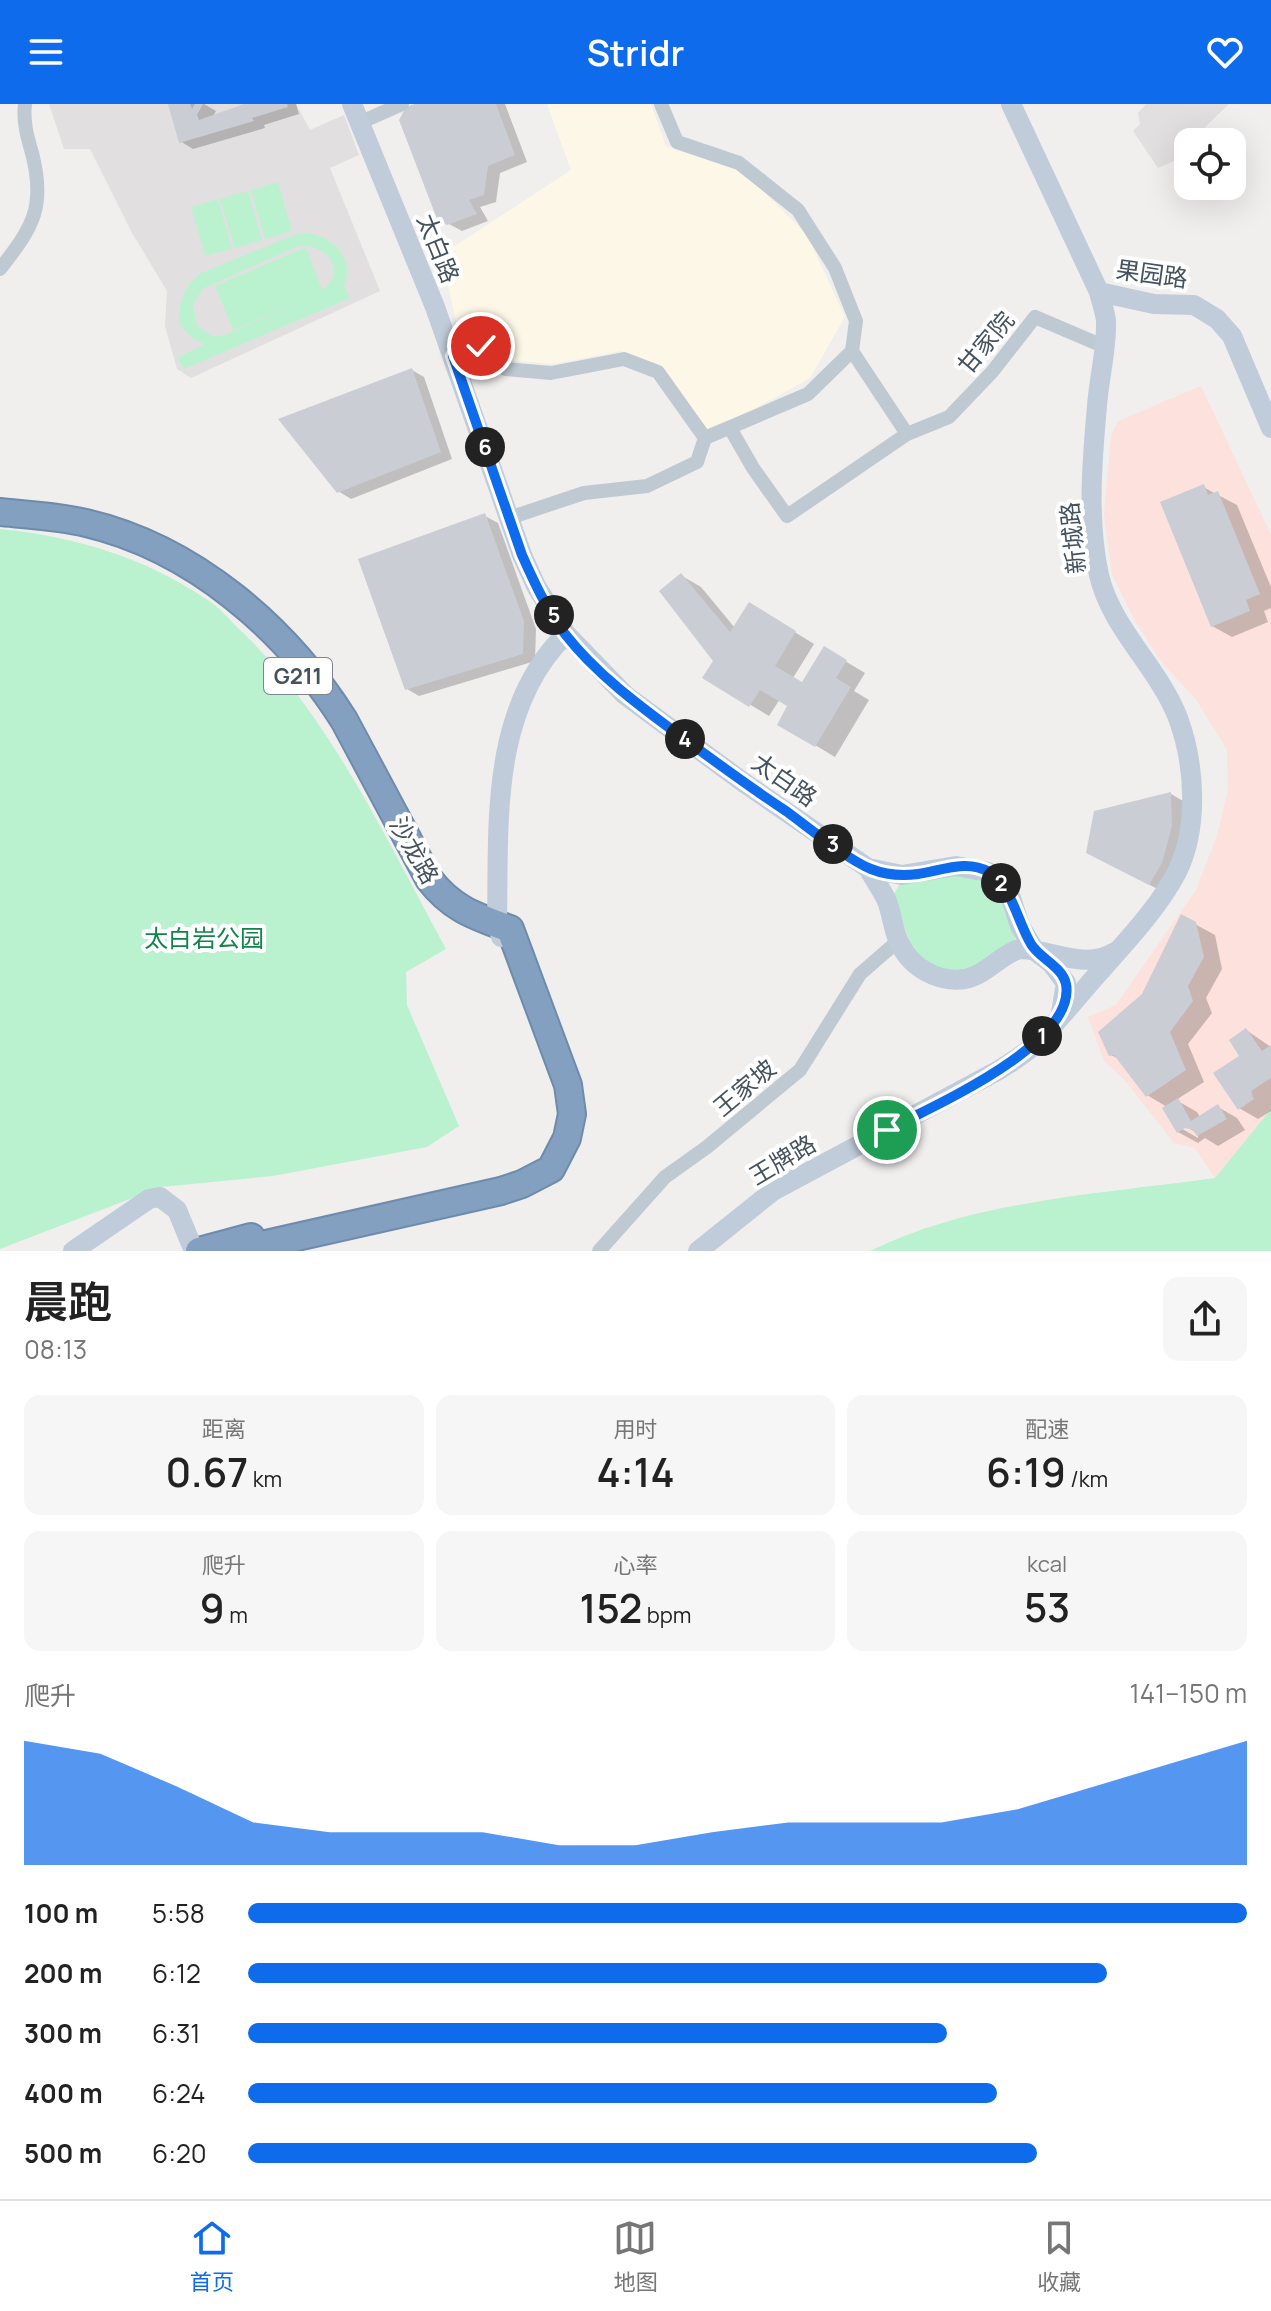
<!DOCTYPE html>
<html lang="zh">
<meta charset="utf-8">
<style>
:root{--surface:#fff;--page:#f6f6f6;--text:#222;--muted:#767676;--line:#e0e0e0;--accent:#0e6bec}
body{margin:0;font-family:Manrope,"Noto Sans SC",sans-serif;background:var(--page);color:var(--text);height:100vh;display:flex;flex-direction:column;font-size:30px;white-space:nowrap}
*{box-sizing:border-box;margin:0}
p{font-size:26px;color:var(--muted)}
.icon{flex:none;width:44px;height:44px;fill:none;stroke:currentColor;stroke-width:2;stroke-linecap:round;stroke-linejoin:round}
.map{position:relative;height:1147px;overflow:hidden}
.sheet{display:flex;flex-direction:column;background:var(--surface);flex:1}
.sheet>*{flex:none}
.fabs{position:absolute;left:1174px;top:24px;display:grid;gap:16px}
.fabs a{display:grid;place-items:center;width:72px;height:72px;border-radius:16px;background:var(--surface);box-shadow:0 8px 32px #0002;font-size:40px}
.pin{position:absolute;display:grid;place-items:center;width:68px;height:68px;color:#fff;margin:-34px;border:4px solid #fff;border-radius:50%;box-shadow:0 2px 8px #0007}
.km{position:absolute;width:40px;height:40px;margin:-20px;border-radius:50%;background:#222;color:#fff;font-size:22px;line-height:40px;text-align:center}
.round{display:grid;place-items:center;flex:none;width:84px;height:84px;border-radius:16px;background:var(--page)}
.headline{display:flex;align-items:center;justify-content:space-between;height:136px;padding:0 24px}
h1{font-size:44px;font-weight:600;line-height:60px}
.metrics{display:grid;grid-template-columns:repeat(3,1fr);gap:12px;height:136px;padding:8px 24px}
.metrics div{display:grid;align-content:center;border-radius:16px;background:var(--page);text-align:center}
.metrics b{font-size:40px;font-weight:600}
.metrics small{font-size:22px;font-weight:400}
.metrics p{font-size:22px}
.chart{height:224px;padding:16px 24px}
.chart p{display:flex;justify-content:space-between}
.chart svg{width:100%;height:144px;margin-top:8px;fill:var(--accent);opacity:.7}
ul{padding:0 24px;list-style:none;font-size:26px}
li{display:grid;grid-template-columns:128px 96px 1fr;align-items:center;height:60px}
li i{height:20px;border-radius:10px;background:var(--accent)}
header{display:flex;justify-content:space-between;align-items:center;height:104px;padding:0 24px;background:var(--accent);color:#fff;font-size:36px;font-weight:600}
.menu{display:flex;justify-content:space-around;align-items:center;height:112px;border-top:2px solid var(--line);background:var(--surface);font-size:22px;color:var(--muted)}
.menu a{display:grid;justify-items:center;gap:4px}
.menu .on{color:var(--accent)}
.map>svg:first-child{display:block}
</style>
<header><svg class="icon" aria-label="menu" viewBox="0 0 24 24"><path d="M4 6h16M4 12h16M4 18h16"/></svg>Stridr<svg class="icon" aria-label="heart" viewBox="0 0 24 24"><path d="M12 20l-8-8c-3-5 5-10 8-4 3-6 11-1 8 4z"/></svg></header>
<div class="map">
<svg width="1271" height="1147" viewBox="0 0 1271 1147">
<rect width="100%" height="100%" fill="#f1eeee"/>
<path fill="#fdf7e7" d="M547 0H651L666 42 744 68 807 131 845 213 810 274 747 309 706 325 659 261 621 247 553 260 505 256 480 230 460 234 441 151 571 66Z"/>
<path fill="#e2dfe0" d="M49 0H296L310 26 344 11 359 51 330 64 380 187 191 274 177 265 165 222 167 187 132 129 90 45H64Z
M1146 0H1227L1228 1 1205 23 1211 38H1188V51L1158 64 1133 27 1140 20 1138 9Z"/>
<path fill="#fce1dd" d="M1201 282 1271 431V1005L1215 1074 1195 1044 1174 1039 1124 975 1104 957 1088 913 1116 901 1196 786 1217 732 1228 686 1227 646 1196 595 1163 560 1135 517 1112 470 1104 410 1111 332 1118 317Z"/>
<path fill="#baf2d0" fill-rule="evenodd" d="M278 78 292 127 265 135 251 86Z
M248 87 262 136 235 144 220 95Z
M218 95 232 145 205 152 191 103Z
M307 129C333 132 356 155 344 182L350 194 184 265 177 254 205 240 193 235 180 221C177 199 183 185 199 170L294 131ZM301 141C328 142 348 168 322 186L306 143 215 182 233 226 312 193 222 232H213L197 222 193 202 202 185Z
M0 425C73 432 144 453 206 495 218 502 228 514 238 524 328 608 387 737 446 845L406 868 407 901 459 1022 427 1043 273 1072 161 1083 0 1145Z
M960 767 1001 784 1017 823 1014 839 966 870 935 865 912 844 893 791 900 780Z
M1271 1005V1147H870C973 1096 1102 1090 1215 1074Z"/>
<path fill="#0003" fill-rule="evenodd" d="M170 0H204L216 7 212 14 254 0H296L299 10 264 21 265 24 193 45 180 37Z
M421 0H505L527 58 500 69 496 98 480 103 488 117 462 127 438 114Z
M412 266 424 273 452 355 351 395 338 387Z
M1203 383 1237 401 1271 483V504L1264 507 1268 518 1232 533 1212 522Z
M485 412 498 419 536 525 535 557 419 592 407 585Z
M682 472 701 483 735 524 769 512 814 540 793 574 803 580 825 545 865 569 854 587 869 596 835 653 780 620 790 601 780 595 769 612 705 573 715 557Z
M1171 690 1190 701 1169 791 1108 759Z
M1182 813 1215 831 1222 865 1206 894 1212 909 1188 940 1204 978 1176 996 1197 1008 1200 1013 1218 1003 1237 1014 1245 1026 1218 1042 1205 1034 1198 1039 1178 1028 1167 1003 1147 991 1121 956 1111 951ZM1181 1019 1198 1030V1034L1179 1023Z
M1246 926 1271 943V1007L1258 1015 1239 1004Z"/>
<path fill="#cacdd4" d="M168 0H190L192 5 195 0H203L197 11 199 16 244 0H287L288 3 252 14 254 17 179 39Z
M415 0H496L515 51 488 62 484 91 469 96 477 110 447 121 437 115 399 16 406 3Z
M412 264 441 348 337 389 278 315Z
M1204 380 1208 391 1218 387 1260 490 1246 496 1250 507 1211 523 1160 398Z
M485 409 524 517 523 550 405 586 358 455Z
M681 469 730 528 749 498 796 527 775 562 802 578 824 542 847 556 836 574 851 583 815 643 777 621 787 602 760 586 749 603 702 574 713 557 659 487Z
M1171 688 1172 722 1162 759 1149 781 1086 749 1094 707Z
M1181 810 1196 818 1204 853 1188 882 1193 897 1170 928 1186 966 1146 993 1114 951 1109 952 1098 928 1142 890Z
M1246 924 1262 947 1271 941V974L1251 987 1254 995 1238 1006 1213 969 1239 952 1229 936Z
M1178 994 1191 1017 1218 1000 1227 1015 1197 1032 1193 1026 1185 1024 1177 1029 1162 1004Z"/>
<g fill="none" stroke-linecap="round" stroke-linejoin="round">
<defs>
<path id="highway" d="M0 408C28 411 58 412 86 419 193 444 286 524 344 616L429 775C452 805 475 812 510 825L568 981 572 1010 567 1034 551 1065 522 1080 501 1087 235 1147
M199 1147 251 1133"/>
</defs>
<use href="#highway" stroke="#6e8bac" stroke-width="30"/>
<path stroke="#bec9d2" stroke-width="14" d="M359 19 402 0
M0 165C33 123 46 103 32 49 27 32 23 18 25 0
M852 247 907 330 949 313 992 268 1035 213 1103 242
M453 252 481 242 505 265 551 269 624 255 658 268 705 334 808 290 852 247 856 217 835 164 798 106 739 59 677 38 661 0
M730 324 753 364 787 412 907 330
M509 414 584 389 647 382 697 358 705 334
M599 1147 665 1073 707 1043 800 966 860 870 898 837"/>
<path stroke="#c0ccd9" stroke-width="20" d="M352 0 435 203 522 451 536 482 566 530 625 591 743 678 868 764 902 771 956 762 988 768 1002 780 1011 794 1020 822 1035 847 1051 859 1066 879 1061 909
M1099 188 1154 200 1194 201 1217 215 1232 232 1271 324
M868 764C874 775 882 786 887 797 892 810 893 826 899 838 910 863 937 879 965 875 986 871 999 852 1019 845 1052 845 1084 867 1115 848
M501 833 497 820C499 722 489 605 566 530
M73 1147 149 1095 160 1093 177 1106 194 1147
M698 1147 773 1087 999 966C1011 958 1024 951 1034 941 1056 920 1075 896 1095 873 1122 842 1158 805 1177 768 1199 723 1195 660 1178 614 1159 564 1111 524 1099 471 1087 416 1092 357 1097 302 1099 274 1107 244 1106 217 1105 207 1101 197 1099 188L1011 0"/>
<use href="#highway" stroke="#83a0c1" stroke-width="26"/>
</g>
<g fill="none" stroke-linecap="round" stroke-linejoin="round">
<defs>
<path id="route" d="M481 242 453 252 522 451C534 478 547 506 565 530 597 571 641 603 683 634 717 659 751 684 786 707 808 723 848 756 871 765 886 771 903 772 918 770 941 767 966 755 989 768 1012 782 1017 817 1031 840 1039 854 1062 862 1066 880 1077 940 931 1003 887 1026"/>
</defs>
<use href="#route" stroke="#fff" stroke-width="16"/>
<use href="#route" stroke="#0e6bec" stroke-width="10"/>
</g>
<g text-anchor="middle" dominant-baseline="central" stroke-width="8" stroke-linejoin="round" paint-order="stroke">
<rect fill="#fff" stroke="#7d868e" stroke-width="2" x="264" y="554" width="68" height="36" rx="6"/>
<g font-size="22" font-weight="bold" fill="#45525d">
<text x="298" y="572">G211</text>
</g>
<g font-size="24" fill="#45525d" stroke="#fff">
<text transform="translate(439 144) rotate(68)">太白路</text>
<text transform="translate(1152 169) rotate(8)">果园路</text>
<text transform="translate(985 238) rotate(-50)">甘家院</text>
<text transform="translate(1072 434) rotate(-96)">新城路</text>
<text transform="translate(785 675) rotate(35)">太白路</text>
<text transform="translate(415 746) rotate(60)">沙龙路</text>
<text transform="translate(744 983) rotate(-40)">王家坡</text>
<text transform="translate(782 1055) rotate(-31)">王牌路</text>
</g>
<g font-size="24" fill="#11844c" stroke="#fff">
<text x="204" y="833">太白岩公园</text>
</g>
</g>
</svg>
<div class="fabs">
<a><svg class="icon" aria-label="locate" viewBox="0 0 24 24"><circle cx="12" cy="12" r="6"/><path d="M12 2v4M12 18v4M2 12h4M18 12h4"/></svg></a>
</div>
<div class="pin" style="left:887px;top:1026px;background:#1e9e55"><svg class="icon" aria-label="arrive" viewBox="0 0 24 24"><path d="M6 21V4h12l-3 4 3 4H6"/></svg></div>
<div class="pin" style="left:481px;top:242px;background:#d93025"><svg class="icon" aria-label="check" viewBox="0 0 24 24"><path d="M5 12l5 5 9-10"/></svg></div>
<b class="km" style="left:1042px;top:932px">1</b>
<b class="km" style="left:1001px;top:779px">2</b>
<b class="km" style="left:833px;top:740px">3</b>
<b class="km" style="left:685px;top:635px">4</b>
<b class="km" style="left:554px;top:511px">5</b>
<b class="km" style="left:485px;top:343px">6</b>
</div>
<section class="sheet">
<div class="headline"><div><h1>晨跑</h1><p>08:13</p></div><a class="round"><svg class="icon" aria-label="share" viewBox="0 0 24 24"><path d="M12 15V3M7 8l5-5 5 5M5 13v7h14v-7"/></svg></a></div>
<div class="metrics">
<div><p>距离</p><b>0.67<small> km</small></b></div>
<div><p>用时</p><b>4:14</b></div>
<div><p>配速</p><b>6:19<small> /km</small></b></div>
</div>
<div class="metrics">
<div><p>爬升</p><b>9<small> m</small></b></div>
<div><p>心率</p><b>152<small> bpm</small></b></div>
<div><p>kcal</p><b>53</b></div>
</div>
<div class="chart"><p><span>爬升</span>141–150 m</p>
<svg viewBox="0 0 160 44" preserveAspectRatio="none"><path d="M0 44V6L10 10L20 20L30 31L40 34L50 34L60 34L70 38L80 38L90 34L100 31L110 31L120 31L130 27L140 20L150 13L160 6V44z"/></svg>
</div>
<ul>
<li><b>100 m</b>5:58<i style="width:100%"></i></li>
<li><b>200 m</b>6:12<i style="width:86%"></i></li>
<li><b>300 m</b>6:31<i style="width:70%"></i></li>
<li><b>400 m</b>6:24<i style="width:75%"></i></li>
<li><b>500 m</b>6:20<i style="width:79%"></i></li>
</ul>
</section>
<nav class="menu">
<a class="on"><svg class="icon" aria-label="home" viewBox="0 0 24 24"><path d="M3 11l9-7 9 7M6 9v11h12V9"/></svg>首页</a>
<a><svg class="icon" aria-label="map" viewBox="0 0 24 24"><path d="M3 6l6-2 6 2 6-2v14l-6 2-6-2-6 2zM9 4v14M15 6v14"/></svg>地图</a>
<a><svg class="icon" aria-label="saved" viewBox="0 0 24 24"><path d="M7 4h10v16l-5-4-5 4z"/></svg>收藏</a>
</nav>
